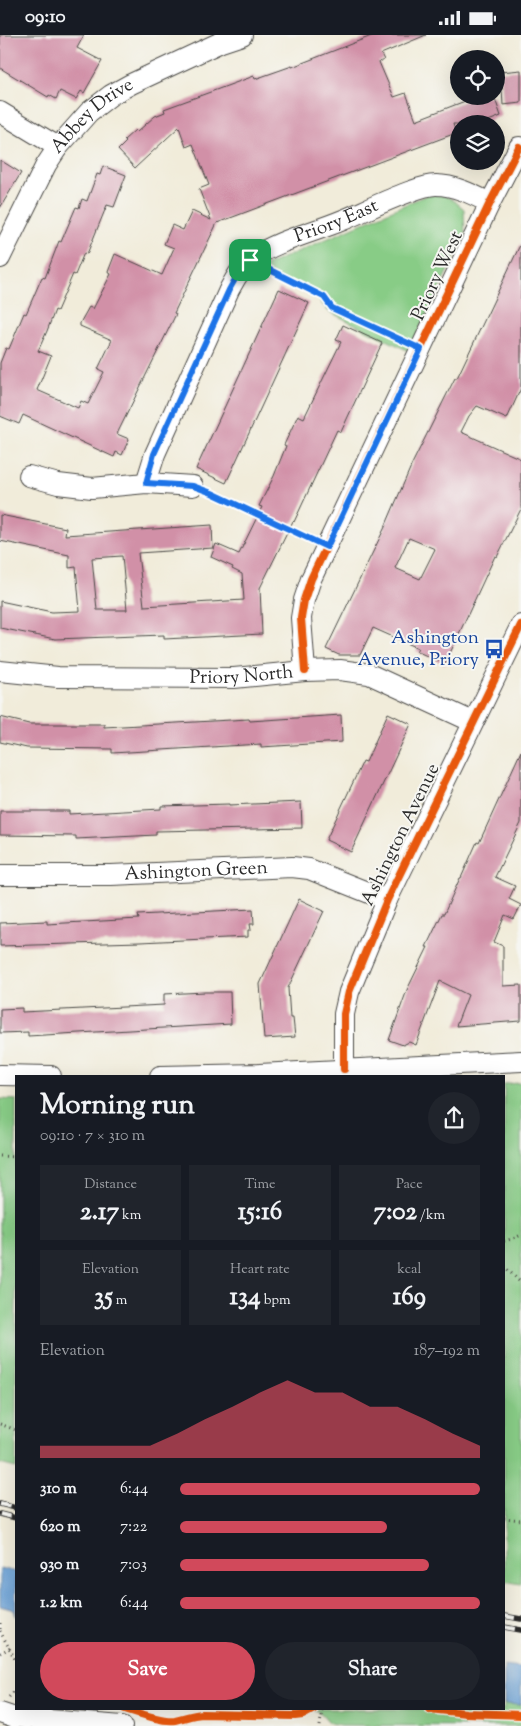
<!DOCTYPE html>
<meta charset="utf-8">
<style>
:root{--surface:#171b24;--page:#20242c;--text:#f1f3f6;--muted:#9ea1a6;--accent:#d1495b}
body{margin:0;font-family:"Sorts Mill Goudy",serif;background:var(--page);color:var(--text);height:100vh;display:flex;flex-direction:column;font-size:19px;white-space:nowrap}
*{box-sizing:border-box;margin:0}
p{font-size:16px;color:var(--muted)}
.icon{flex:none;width:28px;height:28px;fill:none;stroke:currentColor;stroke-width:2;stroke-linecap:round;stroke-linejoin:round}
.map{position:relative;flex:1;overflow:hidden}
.panel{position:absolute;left:15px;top:1040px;width:490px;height:635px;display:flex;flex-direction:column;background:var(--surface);border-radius:0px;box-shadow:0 5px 20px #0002}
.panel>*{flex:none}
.tools{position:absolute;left:450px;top:15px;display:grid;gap:10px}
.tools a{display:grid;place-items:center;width:55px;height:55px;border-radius:50%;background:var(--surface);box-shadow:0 5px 20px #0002;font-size:25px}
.pin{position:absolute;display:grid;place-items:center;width:42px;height:42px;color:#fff;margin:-21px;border-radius:10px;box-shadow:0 2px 8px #0006}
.round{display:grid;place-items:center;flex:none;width:52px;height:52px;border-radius:26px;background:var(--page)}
.summary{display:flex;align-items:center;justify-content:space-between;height:85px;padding:0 25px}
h1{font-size:28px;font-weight:700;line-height:38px}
.figures{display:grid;grid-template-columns:repeat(3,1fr);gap:8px;height:85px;padding:5px 25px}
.figures div{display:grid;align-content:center;border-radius:0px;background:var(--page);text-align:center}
.figures b{font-size:25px;font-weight:700}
.figures small{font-size:14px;font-weight:400}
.figures p{font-size:14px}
.chart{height:140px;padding:10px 25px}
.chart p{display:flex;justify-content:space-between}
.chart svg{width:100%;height:90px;margin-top:5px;fill:var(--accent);opacity:.7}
.cta{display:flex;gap:10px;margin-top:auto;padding:10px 25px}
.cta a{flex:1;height:58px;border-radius:30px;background:var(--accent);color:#fff;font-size:20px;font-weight:700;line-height:58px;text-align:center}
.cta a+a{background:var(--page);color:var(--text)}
ul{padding:0 25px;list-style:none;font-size:16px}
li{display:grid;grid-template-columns:80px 60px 1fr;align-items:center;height:38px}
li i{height:12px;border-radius:6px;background:var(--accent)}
.status{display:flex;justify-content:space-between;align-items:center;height:35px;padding:0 25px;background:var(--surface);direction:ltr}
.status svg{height:14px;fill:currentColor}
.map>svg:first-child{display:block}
</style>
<div class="status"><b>09:10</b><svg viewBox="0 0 49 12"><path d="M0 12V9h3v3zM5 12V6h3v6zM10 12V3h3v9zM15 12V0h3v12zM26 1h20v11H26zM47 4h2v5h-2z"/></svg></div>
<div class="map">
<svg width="521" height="1691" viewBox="0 0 521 1691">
<rect width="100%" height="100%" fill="#f6f6f2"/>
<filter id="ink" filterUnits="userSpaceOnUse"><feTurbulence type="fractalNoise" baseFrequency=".02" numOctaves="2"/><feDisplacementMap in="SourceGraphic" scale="10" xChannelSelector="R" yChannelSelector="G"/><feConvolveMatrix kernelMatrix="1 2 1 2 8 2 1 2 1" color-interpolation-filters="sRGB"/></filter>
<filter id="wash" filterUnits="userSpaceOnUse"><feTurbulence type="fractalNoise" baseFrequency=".0096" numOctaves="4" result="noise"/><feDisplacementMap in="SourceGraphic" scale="20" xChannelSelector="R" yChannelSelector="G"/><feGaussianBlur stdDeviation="1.12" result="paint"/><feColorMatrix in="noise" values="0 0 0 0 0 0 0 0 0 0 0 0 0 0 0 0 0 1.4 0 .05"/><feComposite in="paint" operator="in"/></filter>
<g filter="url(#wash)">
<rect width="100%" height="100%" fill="#f1ecda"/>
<path fill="#88cc86" stroke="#5a7c58" d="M429 159C447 159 451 163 464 174L465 200 409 316 328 276 315 260 258 234Z
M521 1048V1549L504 1546V1049Z
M0 1064 16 1065V1433L0 1429Z
M504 1667 521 1669V1691L340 1690 330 1688 321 1678 313 1674H504Z"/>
<path fill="#669ed4" stroke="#486480" d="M0 1533 16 1537V1582L14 1575 0 1571Z
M504 1631 521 1633V1670L504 1669Z"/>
<g id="blocks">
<path fill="#d190a7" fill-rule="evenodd" d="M0 0H84L77 13 102 26 84 58 81 56 76 64 60 56 56 64 49 60 48 62 0 33Z
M374 0H426L381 19 384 25 379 27 394 62 406 58 416 85 478 61H494L501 81 481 89H453L456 98 217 188 174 278 176 279 117 399 129 404 122 420 116 417 114 422 23 380 19 389 0 381V328L6 313 9 314 24 278 26 279 42 242 45 243 59 206 61 207 76 172 79 173 82 164 87 166 97 139 100 140 103 131 126 140 114 172 107 170 87 219 84 218 75 240 73 239 57 276 55 275 47 296 38 316 51 321 37 355 78 373 81 366 88 369 104 337 98 334 112 305 80 291V288L89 272 93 274 111 239 108 237 115 219 162 240 174 213 164 209 172 190 183 195 192 176 211 185 199 154 209 150 193 109 186 112 179 92 135 133 118 115 126 107 124 105 135 95 137 97 155 81 165 77 164 74 254 41 255 44 292 31V32Z
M521 35V68L503 70 501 37Z
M0 125 21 138 0 173Z
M521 208V353L507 384 477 371 469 381 461 397 521 424V474L497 522 495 521 445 629 416 616 418 613 373 593 360 620H339L326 614 385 492 412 429 455 343H457ZM409 503 435 514 420 544 395 533Z
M279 254 309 268 226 448 196 434Z
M343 290 382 308 341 397 337 395 294 487 293 486 260 553 262 599 164 604V600L55 604 0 593V566L52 577 80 576 76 532 69 533V520L0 506V480L66 493 65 500 212 490 213 513 138 518 144 571 244 565 242 539 232 534 233 532 211 522 216 509 239 519 262 472 259 471 274 441 286 411 284 410 298 380 304 383 341 307 336 305ZM122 521 127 575H97L92 523Z
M388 678 411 689 351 817 326 805 363 726 366 727Z
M341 680 342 707 261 712V709L112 718V714L27 713 0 707V682L29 689H104V692L249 684 250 686Z
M521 716V788L495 842 515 851 509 864 521 870 514 884 505 880 494 907 503 911V951L521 950V986L456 991 468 960 440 946 416 1010 409 1007 403 1010 389 1005 407 955 428 912H426L442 879H444L460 843H461L477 807 479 808Z
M301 767 302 793 156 796V800L76 804V801L0 800V776H69V779L161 774V771L229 769V770Z
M299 864 324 876 288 953 290 983H293L295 1002 264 1004 260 949Z
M253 874 254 889H250L251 895H248V902L140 907 0 911V888L47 886V889L139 884 138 880Z
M205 957H230L231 989 28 1001V997L0 998V974L22 973V977L164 970V959Z"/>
</g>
</g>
<g filter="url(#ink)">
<use href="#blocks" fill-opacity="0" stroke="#494845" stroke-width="1"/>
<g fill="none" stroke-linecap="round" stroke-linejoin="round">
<defs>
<g id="minor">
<path d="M0 77 58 112"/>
<path id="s1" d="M0 223 46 130 58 112 89 77 111 60 131 49 221 7 242 0"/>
<path d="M29 441 58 449 92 453 146 448 193 451"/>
<path id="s2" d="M146 448 155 419 229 255C235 244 241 232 251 224 278 205 312 198 343 185 363 177 416 150 436 150 455 150 474 160 490 168"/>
<path id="s3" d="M0 636 58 642 234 643 305 636 340 635 369 639 473 687"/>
<path d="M305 636 301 583 304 565 311 544 490 168 519 112"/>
<path id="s4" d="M0 840H111L292 832 309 834 387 865"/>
<path d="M344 1034V979L349 957 387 865 521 590"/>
<path d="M0 1040 51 1041"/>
<path d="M160 1041 259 1039 521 1026"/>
<path d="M0 1678 12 1682 122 1691"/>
</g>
</defs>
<use href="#minor" stroke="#494845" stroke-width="22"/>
<path stroke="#494845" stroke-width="3" stroke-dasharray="1 4" stroke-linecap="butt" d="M268 234 324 261 332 273 405 307
M210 457 311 504
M0 1121 16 1122
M504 1206 515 1203 521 1200
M504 1231 521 1248
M0 1389 16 1395
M504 1483 521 1485
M0 1588V1596
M0 1596 16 1626
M0 1618 10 1613
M9 1662 16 1654
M294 1674 295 1681
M429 1674 466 1678 521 1680
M135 1677 175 1685 190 1680 202 1679 295 1681 303 1680 314 1674
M216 1680 223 1674
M184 1682 187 1691
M320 1691 322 1674"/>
<use href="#minor" stroke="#fff" stroke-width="20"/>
<defs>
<path id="rail" d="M0 1469 16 1473
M0 1479 16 1483
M504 1581 521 1584
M504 1592 521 1595"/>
</defs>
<use href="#rail" stroke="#2b2b2b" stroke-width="5.5"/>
<use href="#rail" stroke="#f6f6f2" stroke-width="4" stroke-dasharray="11" stroke-linecap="butt"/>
<defs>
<path id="cycleway" d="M305 636 301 583 304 565 311 544 490 168 519 112
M344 1034V979L349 957 387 865 521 590
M125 1674C138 1678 162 1687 175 1685 185 1683 191 1680 202 1679L295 1681 303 1680 314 1674
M429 1674 466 1678 521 1680"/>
</defs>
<use href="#cycleway" stroke="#f6f6f2" stroke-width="11"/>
<use href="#cycleway" stroke="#e8590c" stroke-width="8"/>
</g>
</g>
<g fill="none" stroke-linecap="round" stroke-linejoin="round" filter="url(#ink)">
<defs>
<path id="route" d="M250 225 324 262 332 273 421 314 327 512 212 458 193 451 146 448 154 419 229 255 242 232Z"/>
</defs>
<use href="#route" stroke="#fff" stroke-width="10"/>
<use href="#route" stroke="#1a73e8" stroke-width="6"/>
</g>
<defs>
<symbol id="bus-bare" viewBox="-9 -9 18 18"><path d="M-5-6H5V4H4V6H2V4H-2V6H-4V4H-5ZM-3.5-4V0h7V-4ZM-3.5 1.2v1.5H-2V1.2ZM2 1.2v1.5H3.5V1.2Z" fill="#1a4fb4" stroke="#f6f6f2" stroke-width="2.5" paint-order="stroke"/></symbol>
</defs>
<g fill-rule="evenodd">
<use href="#bus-bare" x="480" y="600" width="28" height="28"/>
</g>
<g text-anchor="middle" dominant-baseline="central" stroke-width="4" stroke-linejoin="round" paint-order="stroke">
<g font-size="19" fill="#2b2b2b" stroke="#f6f6f2">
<text stroke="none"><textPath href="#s1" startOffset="172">Abbey Drive</textPath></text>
<text stroke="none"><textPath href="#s2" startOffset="342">Priory East</textPath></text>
<text transform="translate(438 241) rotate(-65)">Priory West</text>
<text stroke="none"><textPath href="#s3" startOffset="242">Priory North</textPath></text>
<text transform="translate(401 800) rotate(-64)">Ashington Avenue</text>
<text stroke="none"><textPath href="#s4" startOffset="196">Ashington Green</textPath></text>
</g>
<g font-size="19" fill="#164399" stroke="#f6f6f2" text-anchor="end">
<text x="479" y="603">Ashington<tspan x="479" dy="22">Avenue, Priory</tspan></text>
</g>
</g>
</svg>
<div class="tools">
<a><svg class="icon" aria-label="locate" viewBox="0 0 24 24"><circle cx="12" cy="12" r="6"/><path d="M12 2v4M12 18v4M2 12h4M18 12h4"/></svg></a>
<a><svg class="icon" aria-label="layers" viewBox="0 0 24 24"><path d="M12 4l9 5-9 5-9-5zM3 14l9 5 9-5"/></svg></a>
</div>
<div class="pin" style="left:250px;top:225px;background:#1e9e55"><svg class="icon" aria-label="arrive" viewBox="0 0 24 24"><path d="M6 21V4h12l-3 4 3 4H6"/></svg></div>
<section class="panel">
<div class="summary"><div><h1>Morning run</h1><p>09:10 · 7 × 310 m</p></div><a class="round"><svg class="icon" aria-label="share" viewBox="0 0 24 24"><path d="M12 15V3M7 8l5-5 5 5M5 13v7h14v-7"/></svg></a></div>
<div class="figures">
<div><p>Distance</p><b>2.17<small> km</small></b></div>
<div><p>Time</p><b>15:16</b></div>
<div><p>Pace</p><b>7:02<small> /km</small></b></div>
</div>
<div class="figures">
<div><p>Elevation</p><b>35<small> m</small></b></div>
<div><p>Heart rate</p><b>134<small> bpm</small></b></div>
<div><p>kcal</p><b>169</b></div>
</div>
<div class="chart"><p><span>Elevation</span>187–192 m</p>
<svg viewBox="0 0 160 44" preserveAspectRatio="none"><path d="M0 44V38L10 38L20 38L30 38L40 38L50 32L60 25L70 19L80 12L90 6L100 12L110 12L120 19L130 19L140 25L150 32L160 38V44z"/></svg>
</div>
<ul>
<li><b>310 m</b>6:44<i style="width:100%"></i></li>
<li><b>620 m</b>7:22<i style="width:69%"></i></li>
<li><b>930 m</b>7:03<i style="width:83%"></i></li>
<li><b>1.2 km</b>6:44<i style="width:100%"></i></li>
</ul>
<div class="cta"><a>Save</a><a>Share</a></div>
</section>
</div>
